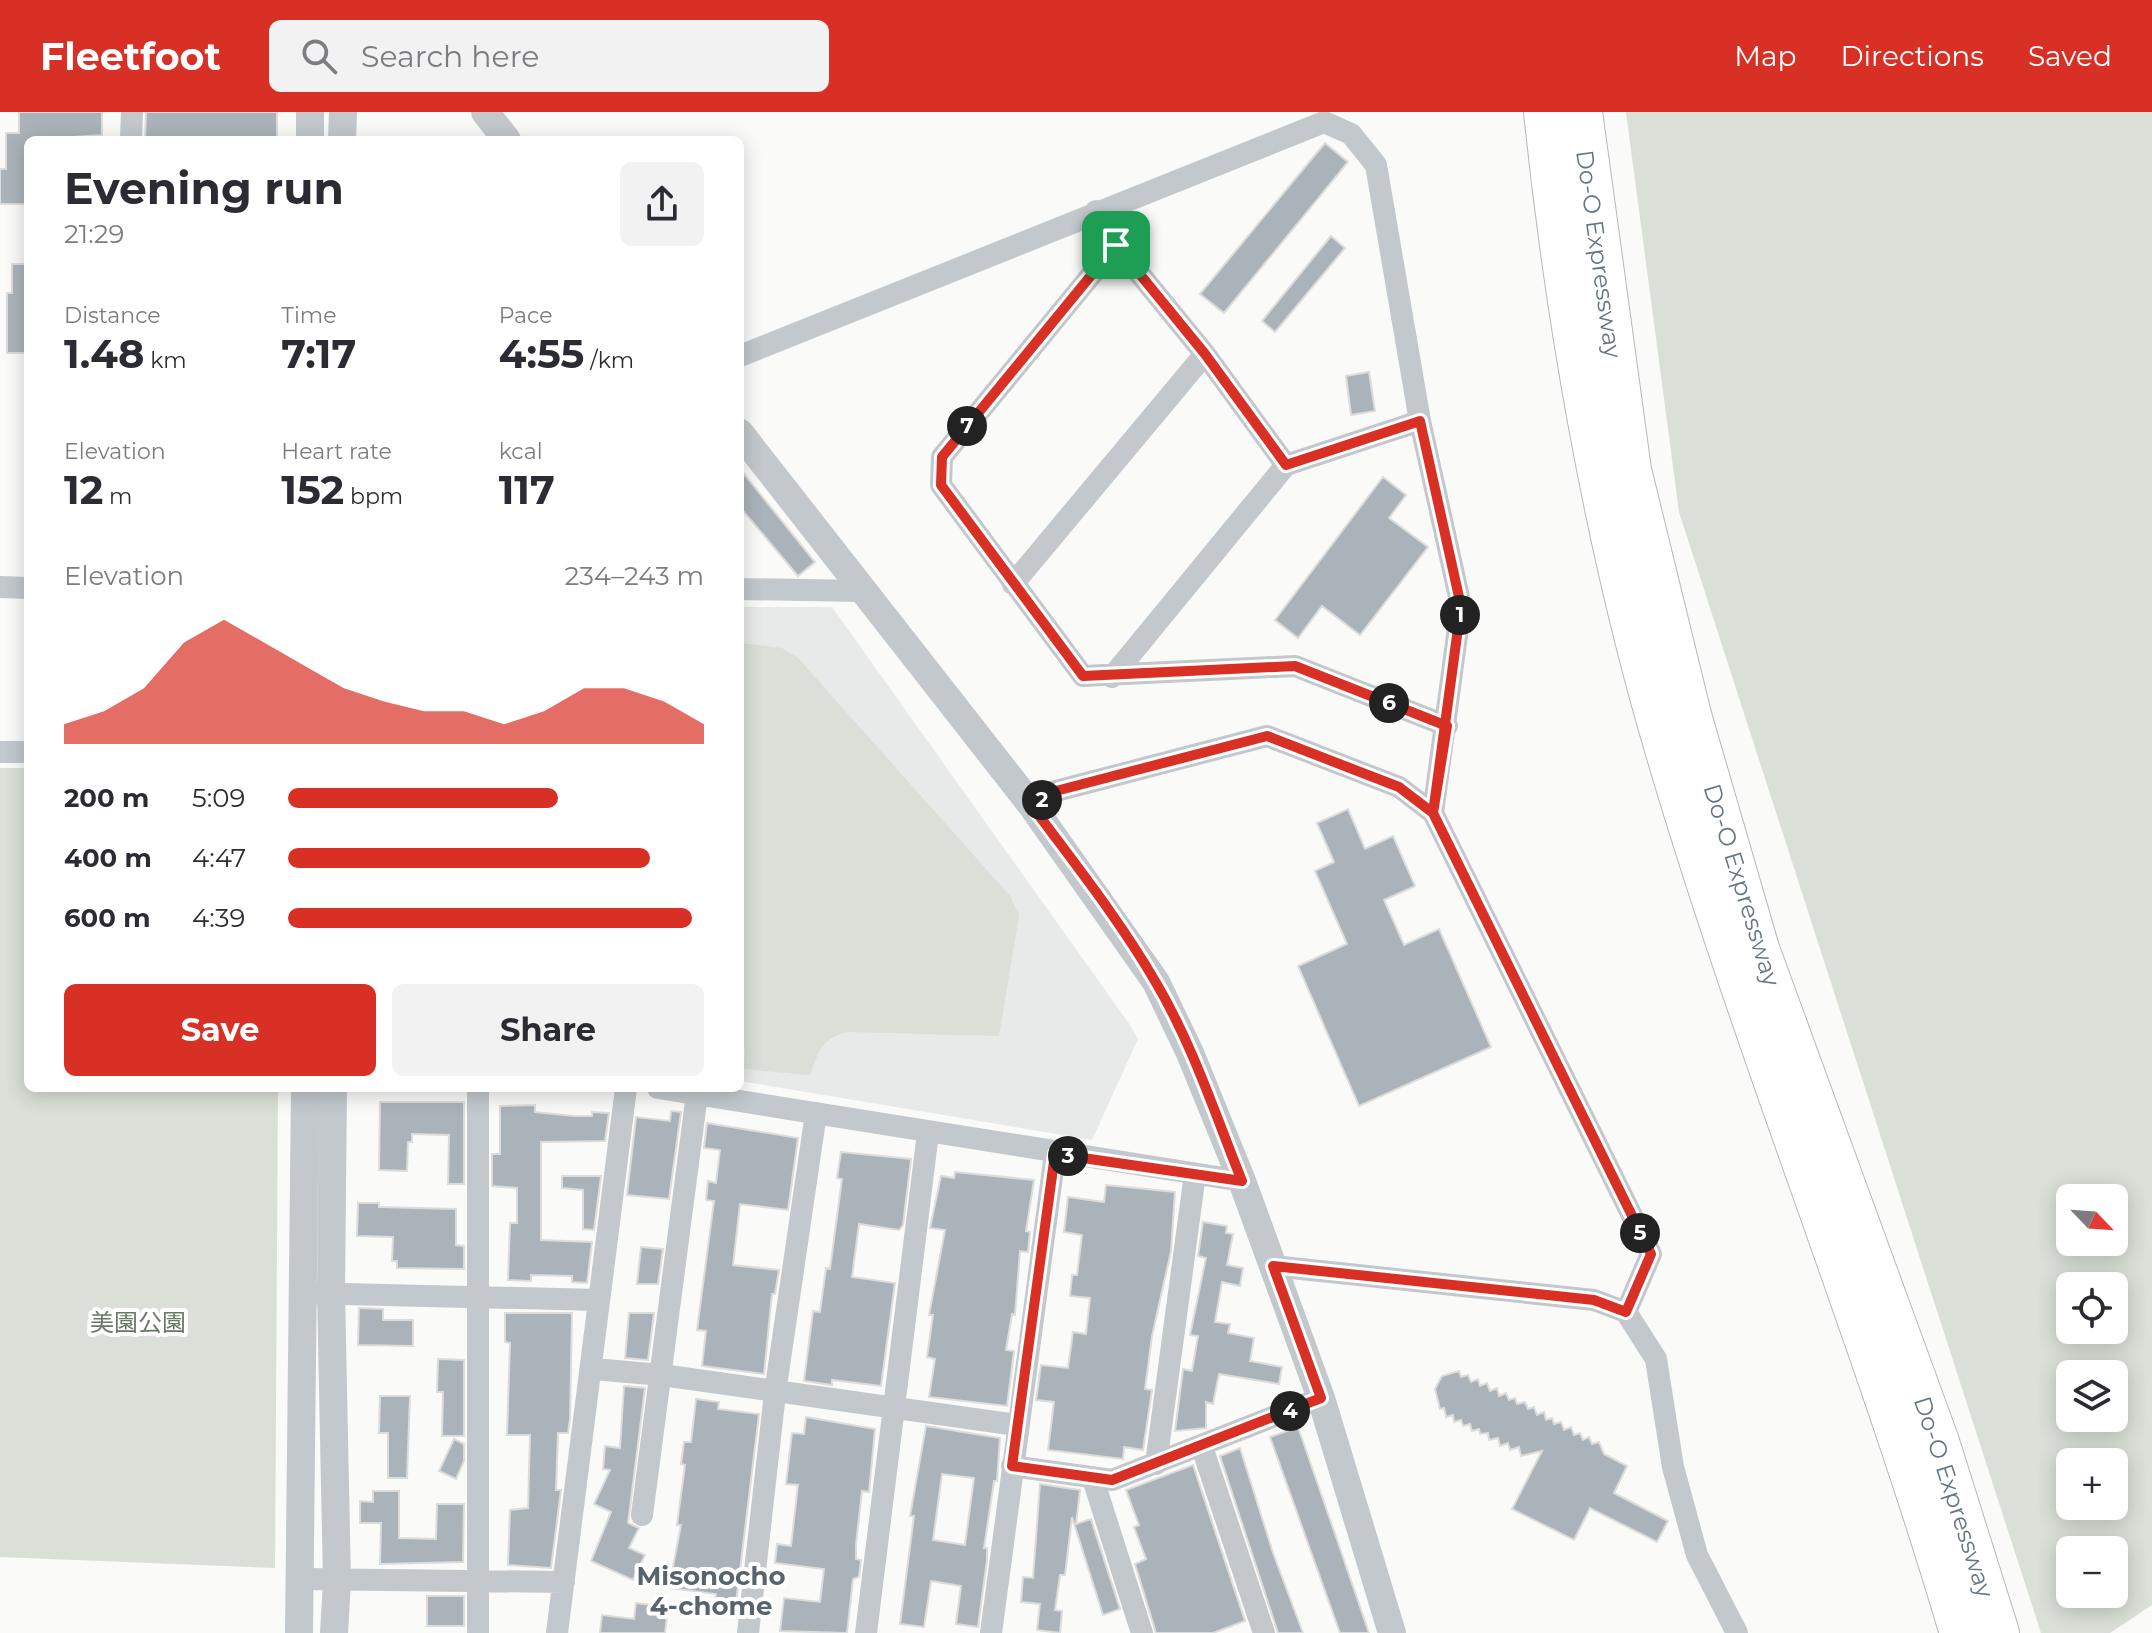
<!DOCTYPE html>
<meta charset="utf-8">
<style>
:root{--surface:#fff;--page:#f2f2f3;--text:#2b2b33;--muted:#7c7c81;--accent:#d93025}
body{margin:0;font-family:Montserrat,"Noto Sans JP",sans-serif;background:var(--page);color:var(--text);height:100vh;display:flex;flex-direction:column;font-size:30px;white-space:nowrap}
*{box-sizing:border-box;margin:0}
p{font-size:26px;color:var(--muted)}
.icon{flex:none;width:44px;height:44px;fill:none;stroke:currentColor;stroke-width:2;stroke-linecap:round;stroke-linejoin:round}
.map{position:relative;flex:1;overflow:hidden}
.panel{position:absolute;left:24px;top:24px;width:720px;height:956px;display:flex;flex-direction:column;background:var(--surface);border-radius:12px;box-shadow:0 4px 20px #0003}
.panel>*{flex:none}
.needle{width:52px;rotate:115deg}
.tools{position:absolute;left:2056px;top:1072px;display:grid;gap:16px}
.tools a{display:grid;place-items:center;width:72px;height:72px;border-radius:12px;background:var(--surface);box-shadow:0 4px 20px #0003;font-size:40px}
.pin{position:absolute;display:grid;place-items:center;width:68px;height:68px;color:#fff;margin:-34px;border-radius:16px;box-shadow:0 4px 12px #0006}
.km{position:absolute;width:40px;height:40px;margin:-20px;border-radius:50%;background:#222;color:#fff;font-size:22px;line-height:40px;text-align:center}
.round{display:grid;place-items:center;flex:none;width:84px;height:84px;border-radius:12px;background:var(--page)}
.head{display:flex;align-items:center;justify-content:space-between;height:136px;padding:0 40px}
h1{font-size:44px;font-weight:700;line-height:60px}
.figures{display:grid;grid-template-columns:repeat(3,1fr);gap:12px;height:136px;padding:8px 40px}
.figures div{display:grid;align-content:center}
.figures b{font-size:40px;font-weight:700}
.figures small{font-size:22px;font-weight:400}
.figures p{font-size:22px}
.chart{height:224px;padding:16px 40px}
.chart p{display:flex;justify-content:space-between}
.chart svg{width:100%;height:144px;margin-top:8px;fill:var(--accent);opacity:.7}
.button{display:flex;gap:16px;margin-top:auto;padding:16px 40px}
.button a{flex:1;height:92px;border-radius:12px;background:var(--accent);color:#fff;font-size:32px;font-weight:700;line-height:92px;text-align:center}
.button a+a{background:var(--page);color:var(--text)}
ul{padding:0 40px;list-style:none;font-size:26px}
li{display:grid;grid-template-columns:128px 96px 1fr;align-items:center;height:60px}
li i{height:20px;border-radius:10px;background:var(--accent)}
header{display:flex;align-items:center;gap:48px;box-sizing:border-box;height:112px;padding:0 40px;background:var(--accent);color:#fff}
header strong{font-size:38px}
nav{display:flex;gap:44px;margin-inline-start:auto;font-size:28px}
.search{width:560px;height:72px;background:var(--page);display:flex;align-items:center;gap:20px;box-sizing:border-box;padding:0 28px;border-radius:12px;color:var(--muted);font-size:30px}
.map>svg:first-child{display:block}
</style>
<header>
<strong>Fleetfoot</strong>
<div class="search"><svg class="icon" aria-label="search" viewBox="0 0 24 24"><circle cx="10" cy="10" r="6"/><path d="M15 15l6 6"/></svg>Search here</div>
<nav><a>Map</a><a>Directions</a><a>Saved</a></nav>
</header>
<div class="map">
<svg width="2152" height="1521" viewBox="0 0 2152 1521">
<rect width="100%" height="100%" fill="#fafaf8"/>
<path fill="#e8e9e9" d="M740 495H832L1130 913 1138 927 1092 1028 740 969Z"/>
<path fill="#dadfd7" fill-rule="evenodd" d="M1626 0H2152V1493L2110 1521H2041L1679 400ZM2070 1086H2114V1130H2070ZM2070 1174H2114V1218H2070ZM2070 1262H2114V1306H2070ZM2070 1350H2114V1394H2070ZM2070 1438H2114V1482H2070Z
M740 531 782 536 798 546 1010 784 1019 803 999 924 849 920C823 924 818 940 810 963L744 957 745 938 740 937Z
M0 656H28V976H278L275 1456 0 1445Z"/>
<path fill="#aab3b9" stroke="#dcdcda" stroke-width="2" fill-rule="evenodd" d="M19 0H102V23L28 28V92H0V57H6V21H19Z
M146 0H277V28H145Z
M1325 31 1348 50 1224 201 1200 182Z
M1331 124 1345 136 1275 220 1262 209Z
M12 152H28V241H7V181H12Z
M1369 260 1375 299 1351 303 1346 264Z
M740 357 815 450 798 464 740 395Z
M1383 365 1406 383 1389 406 1428 435 1360 523 1322 494 1298 526 1275 508Z
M1348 697 1365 737 1393 724 1415 774 1384 788 1404 833 1439 817 1491 935 1359 994 1298 854 1347 832 1315 759 1334 750 1317 711Z
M380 990H464V1072H448L449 1023 412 1022V1030H408L407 1059 379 1058Z
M535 993V1000L574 1004H592V1000L609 1001 605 1029 541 1030V1128L592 1130 587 1171 572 1170V1164L531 1163V1169L508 1168 510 1111H517V1076L492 1074V1042H500V994Z
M671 999 681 1000 669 1087 627 1083 636 1005 670 1009Z
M707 1011 798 1026 788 1098 740 1092 733 1153 779 1158 775 1182H772L764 1262 702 1254 706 1219 697 1218 714 1089 706 1088 708 1069 716 1071 720 1038 704 1036Z
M841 1040 911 1047 903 1113 899 1118 859 1112 852 1165 895 1171 881 1274 832 1268V1273L804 1269 813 1199 820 1200 826 1156 830 1157 842 1067 837 1066Z
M955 1060 1034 1068 1026 1119 1030 1120 1028 1140 1020 1139 1015 1203 1012 1202 1006 1238 1014 1239 1007 1294 929 1285 935 1247 927 1245 933 1203H929L945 1118 930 1116 941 1064 954 1066Z
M562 1064H601L594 1118 583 1117V1078L562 1076Z
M1106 1073 1175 1080 1171 1139 1152 1224 1145 1277 1152 1278 1143 1338 1124 1335 1123 1347 1048 1338 1054 1290 1036 1288 1041 1253 1068 1256 1073 1220 1086 1222 1090 1186 1070 1184 1072 1163H1077L1082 1123 1064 1120 1068 1085 1104 1090Z
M358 1091H379V1095L456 1097V1133L464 1134V1157L397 1156V1149H392L393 1125 357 1124Z
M1203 1110 1227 1114 1226 1121 1233 1122 1227 1153 1243 1156 1240 1174 1222 1170 1215 1210 1230 1212 1228 1221 1254 1226 1250 1249 1282 1255 1279 1272 1219 1262 1213 1292 1206 1290V1316L1175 1319 1183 1257 1192 1259 1198 1224 1190 1223 1206 1146 1198 1144Z
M641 1135 663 1137 658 1172H637Z
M359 1196 383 1197V1208H413V1234L358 1233Z
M505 1201H572L570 1307 568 1321H558L556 1378H561L551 1456 508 1453 510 1398 528 1396 530 1323H507L510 1231 505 1230Z
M629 1201H654L648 1248 625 1246Z
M438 1247 464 1248V1324H442L443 1280H437Z
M1459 1259 1461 1265 1468 1263 1471 1270 1478 1267 1480 1274 1487 1271 1490 1279 1497 1276 1499 1284 1506 1281 1509 1288 1515 1286 1517 1292 1525 1290 1528 1297 1534 1295 1537 1303 1544 1300 1546 1308 1552 1306 1554 1312 1561 1310 1564 1318 1571 1315 1574 1323 1580 1321 1583 1328 1589 1325 1592 1332 1599 1330 1604 1342 1627 1354 1614 1381 1668 1409 1657 1430 1590 1396 1574 1428 1512 1397 1542 1339 1521 1344 1519 1335 1510 1338 1508 1331 1500 1334 1498 1326 1489 1328 1488 1321 1480 1322 1479 1317 1472 1319 1470 1312 1463 1314 1461 1308 1454 1310 1453 1303 1446 1305 1444 1296 1440 1297 1435 1277 1442 1264Z
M624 1274 645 1276 628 1411 639 1416 629 1436 645 1443 633 1468 591 1449 611 1400 594 1392 610 1358 603 1357 605 1334 620 1336Z
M380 1284H410L407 1366H388V1321H379Z
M696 1287 719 1290 718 1297 759 1302 735 1499 714 1496 716 1482 669 1476 681 1413H677L685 1353 681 1352 684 1330H691Z
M806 1305 875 1317 869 1380 862 1379 856 1432V1447L861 1448 859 1465 853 1467 847 1521 780 1519 784 1486 820 1490 824 1457 775 1451 777 1432 791 1434 798 1373 786 1372 792 1321 804 1322Z
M926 1314 1000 1326 997 1369H994L984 1436H987V1448L978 1515 956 1512 961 1474 931 1469 924 1515 900 1512 914 1404H910ZM942 1362 974 1366 965 1433 933 1428Z
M1298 1315 1334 1419 1369 1521H1340L1270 1325Z
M454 1327 464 1332V1349L456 1367 439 1359Z
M1240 1336 1273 1441 1303 1521H1278L1220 1344Z
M1193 1353 1245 1509 1213 1521H1156L1135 1452 1146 1447 1134 1415 1139 1413 1126 1378Z
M1040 1372 1080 1378 1076 1412 1091 1407 1120 1497 1103 1503 1072 1405 1065 1463H1060L1055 1498 1062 1499 1060 1521 1037 1518 1040 1492 1021 1490 1023 1465 1033 1466Z
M373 1379H399V1426L436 1427 437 1392H464L463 1450 380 1452 381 1411H360V1389L373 1390Z
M427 1484H464V1514H427Z
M636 1491 668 1495 665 1521H600L602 1503 634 1507Z"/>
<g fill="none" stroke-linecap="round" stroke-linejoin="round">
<defs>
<path id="motorway" d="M1545 0C1566 202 1604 421 1660 616 1748 922 1871 1216 1961 1521
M1581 0 1630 358 1690 603 1758 837 1938 1330 1998 1521"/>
</defs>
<use href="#motorway" stroke="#b4b9bd" stroke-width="44"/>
<path stroke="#c3c8cc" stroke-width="22" d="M131 28 132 0
M1096 99 1116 133 1205 242 1286 353 1112 565
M1116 133 942 345 941 373 1083 564 1295 554 1447 614
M740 244 1324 10 1351 22 1376 53 1420 309 1461 494 1433 701
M1286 353 1420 309
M1013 472 1205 242
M0 475 28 476
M740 477 862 479
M0 640H28
M1032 694 1052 680 1267 624 1399 675 1433 701 1651 1142 1626 1200
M478 976V1521
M658 976 1242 1069
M1273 1154 1594 1188 1626 1200 1656 1247 1673 1355 1697 1443 1737 1521
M301 1181 599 1188
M593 1257 662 1263 1017 1313
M1202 1335 1264 1521
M1156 1352 1195 1062
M1012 1354 1112 1368 1321 1286
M1093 1367 1142 1521
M642 1403 697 982
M301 1467 564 1470
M557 1521 626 976
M748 1521 775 1281 816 1001
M866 1521 928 1021
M991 1521 1055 1042"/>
<path stroke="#c3c8cc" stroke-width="28" d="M485 0 507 28
M310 28V0
M342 28 343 0
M740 321 1032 694 1156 870 1190 941 1242 1069 1321 1286 1392 1521
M333 976 331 1180 337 1470 334 1521
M299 1521 305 976"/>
<use href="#motorway" stroke="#fff" stroke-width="42"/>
</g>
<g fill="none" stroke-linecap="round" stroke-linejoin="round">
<defs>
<path id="route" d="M1116 133 1205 242 1286 353 1420 309 1461 494 1433 701 1399 675 1267 624 1052 680 1032 694C1074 751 1119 807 1155 869 1192 931 1215 1002 1242 1069L1055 1042 1012 1354 1112 1368 1321 1286 1273 1154 1594 1188 1626 1200 1651 1142 1433 701 1447 614 1295 554 1083 564 941 373 942 345 1116 133"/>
</defs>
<use href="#route" stroke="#fff" stroke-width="16"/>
<use href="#route" stroke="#d93025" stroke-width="10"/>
</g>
<g text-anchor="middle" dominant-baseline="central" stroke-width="8" stroke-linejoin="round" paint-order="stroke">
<g font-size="24" fill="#657683" stroke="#fff">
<text transform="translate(1599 142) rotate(82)">Do-O Expressway</text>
<text transform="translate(1742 773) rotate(73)">Do-O Expressway</text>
<text transform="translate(1954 1385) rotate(72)">Do-O Expressway</text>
</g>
<g font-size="24" fill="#687a64" stroke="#fff">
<text x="138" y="1210">美園公園</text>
</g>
<g font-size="26" font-weight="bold" fill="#57646e" stroke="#fff">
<text x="711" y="1464">Misonocho<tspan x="711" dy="30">4-chome</tspan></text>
</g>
</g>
</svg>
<div class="tools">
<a><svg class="needle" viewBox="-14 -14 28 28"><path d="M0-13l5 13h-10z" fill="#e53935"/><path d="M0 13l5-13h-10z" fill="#7c7c81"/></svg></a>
<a><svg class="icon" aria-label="locate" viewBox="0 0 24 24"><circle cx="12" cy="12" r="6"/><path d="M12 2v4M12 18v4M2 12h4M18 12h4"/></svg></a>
<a><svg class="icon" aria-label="layers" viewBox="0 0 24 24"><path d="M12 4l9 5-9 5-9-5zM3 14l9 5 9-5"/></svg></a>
<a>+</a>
<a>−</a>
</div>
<div class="pin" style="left:1116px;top:133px;background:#1e9e55"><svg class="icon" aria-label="arrive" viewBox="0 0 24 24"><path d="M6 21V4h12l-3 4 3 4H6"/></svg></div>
<b class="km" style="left:1460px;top:503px">1</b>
<b class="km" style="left:1042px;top:688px">2</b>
<b class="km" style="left:1068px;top:1044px">3</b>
<b class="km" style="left:1290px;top:1299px">4</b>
<b class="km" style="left:1640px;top:1121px">5</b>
<b class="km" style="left:1389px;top:591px">6</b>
<b class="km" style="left:967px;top:314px">7</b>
<section class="panel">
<div class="head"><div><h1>Evening run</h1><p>21:29</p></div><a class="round"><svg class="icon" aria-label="share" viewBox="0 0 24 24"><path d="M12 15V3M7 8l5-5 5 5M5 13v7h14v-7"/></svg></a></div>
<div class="figures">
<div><p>Distance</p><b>1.48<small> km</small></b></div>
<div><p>Time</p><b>7:17</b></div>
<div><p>Pace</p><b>4:55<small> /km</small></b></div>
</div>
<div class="figures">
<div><p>Elevation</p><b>12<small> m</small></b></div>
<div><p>Heart rate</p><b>152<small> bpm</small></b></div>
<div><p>kcal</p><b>117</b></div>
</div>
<div class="chart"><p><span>Elevation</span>234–243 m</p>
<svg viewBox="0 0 160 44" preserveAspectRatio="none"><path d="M0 44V38L10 34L20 27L30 13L40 6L50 13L60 20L70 27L80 31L90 34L100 34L110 38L120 34L130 27L140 27L150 31L160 38V44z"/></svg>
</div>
<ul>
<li><b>200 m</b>5:09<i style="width:65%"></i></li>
<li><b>400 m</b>4:47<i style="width:87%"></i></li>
<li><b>600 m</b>4:39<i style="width:97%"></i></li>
</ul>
<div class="button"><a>Save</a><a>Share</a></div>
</section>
</div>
